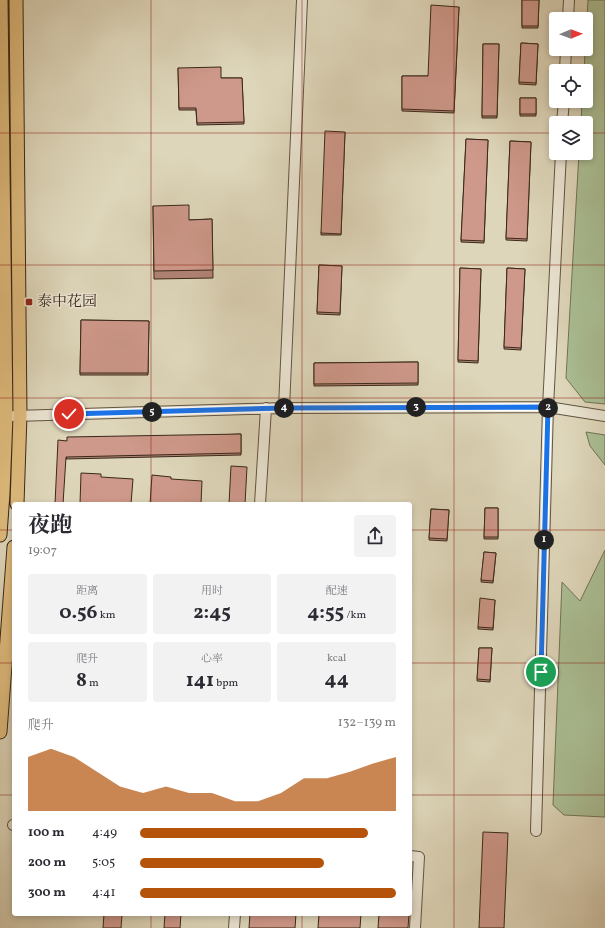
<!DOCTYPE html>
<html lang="zh">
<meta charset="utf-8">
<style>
:root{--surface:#fff;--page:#f2f2f3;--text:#2b2b33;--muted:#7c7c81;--accent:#b45309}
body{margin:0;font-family:Vollkorn,"Noto Serif SC",serif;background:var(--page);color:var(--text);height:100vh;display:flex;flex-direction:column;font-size:15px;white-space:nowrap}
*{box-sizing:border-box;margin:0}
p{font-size:13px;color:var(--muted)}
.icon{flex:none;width:22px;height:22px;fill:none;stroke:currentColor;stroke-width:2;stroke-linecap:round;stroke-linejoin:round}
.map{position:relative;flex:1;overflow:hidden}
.drawer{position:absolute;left:12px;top:502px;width:400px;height:414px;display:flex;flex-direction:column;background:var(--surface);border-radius:4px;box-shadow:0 2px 6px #0003}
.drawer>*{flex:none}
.needle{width:26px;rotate:89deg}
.fabs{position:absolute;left:549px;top:12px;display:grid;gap:8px}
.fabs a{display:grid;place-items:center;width:44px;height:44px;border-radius:4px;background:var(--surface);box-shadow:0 2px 6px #0003;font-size:20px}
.pin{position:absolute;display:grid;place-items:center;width:34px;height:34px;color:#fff;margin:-17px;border:2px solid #fff;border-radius:50%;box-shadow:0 1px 4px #0007}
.km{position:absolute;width:20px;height:20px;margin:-10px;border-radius:50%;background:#222;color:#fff;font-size:11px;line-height:20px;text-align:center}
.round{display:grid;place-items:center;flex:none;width:42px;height:42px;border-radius:4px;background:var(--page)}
.head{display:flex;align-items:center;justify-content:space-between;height:68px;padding:0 16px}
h1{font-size:22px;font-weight:700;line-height:30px}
.stats{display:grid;grid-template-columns:repeat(3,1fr);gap:6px;height:68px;padding:4px 16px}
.stats div{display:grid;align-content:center;border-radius:4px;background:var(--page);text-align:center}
.stats b{font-size:20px;font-weight:700}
.stats small{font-size:11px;font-weight:400}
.stats p{font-size:11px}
.chart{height:112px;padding:8px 16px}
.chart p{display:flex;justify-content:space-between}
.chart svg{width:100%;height:72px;margin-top:4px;fill:var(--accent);opacity:.7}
ul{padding:0 16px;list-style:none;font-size:13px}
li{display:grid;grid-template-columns:64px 48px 1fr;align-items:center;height:30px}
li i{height:10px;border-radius:5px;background:var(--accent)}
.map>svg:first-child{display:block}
</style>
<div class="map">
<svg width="605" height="928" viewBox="0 0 605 928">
<rect width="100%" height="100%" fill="#ded6ba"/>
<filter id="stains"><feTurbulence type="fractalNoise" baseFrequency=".005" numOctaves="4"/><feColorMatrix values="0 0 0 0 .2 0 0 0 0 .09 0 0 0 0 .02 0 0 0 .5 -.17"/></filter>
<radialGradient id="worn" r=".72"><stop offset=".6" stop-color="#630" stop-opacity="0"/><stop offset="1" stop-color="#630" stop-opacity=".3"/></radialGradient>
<path fill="#abbf95" stroke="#727457" d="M588 0H605V404L585 402 566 378 579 153H586V123H581L582 101H586V71H584Z
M586 432 605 435V465L590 446Z
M605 550V817L564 815 553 805 562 582 580 601Z"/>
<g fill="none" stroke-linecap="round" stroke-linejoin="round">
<defs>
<path id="minor" d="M568 19 569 0
M565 71 566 49
M562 123 564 101
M284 408 302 0
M14 416 284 408 548 407 605 416
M260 504 266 408
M13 825H14
M536 831 548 407 561 153
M410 856 419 857 415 928
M234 928 235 914"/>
<path id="major" d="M16 0 20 415 17 504
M0 535 3 493 6 416 1 0
M0 732 14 547"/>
</defs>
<use href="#minor" stroke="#625441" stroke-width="12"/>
<use href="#major" stroke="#392919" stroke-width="15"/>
<use href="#minor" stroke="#eae4d2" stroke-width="10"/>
<use href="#major" stroke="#dfbb7d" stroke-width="13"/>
</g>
<path fill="#b18377" stroke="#392919" d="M522 0H539L538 28H522Z
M459 7 454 113 402 111V76H428Z
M521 43 538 44 536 85 519 84Z
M483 44H499L497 118H482Z
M178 68 221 78H242L244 124 197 125 196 110H179Z
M520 98H536V116H520Z
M345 132 341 235H321V233Z
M466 139 488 140 484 243 461 242Z
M510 141 531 142 527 241 506 240Z
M153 206 189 220 212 219 213 278 154 279Z
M319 265 342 266 340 315 317 314Z
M460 268 481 269 478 363 458 362Z
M507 268 525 269 521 350 504 349Z
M81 320 149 321 148 375H80Z
M418 362V385L314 386V363Z
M241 434V455L66 459 67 441Z
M485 508H498V539H484Z
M431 509 449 510 447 541 429 540Z
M484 552 496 553 493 583 481 582Z
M495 600 493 630 478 629V627Z
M479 648H492L490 682 477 681Z"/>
<path fill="#ce988a" stroke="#392919" d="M522 0H539L538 26H522Z
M431 5 459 7 454 111 402 109V76H428Z
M521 43 538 44 536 83 519 82Z
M483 44H499L497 116H482Z
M221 67V78H242L244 122 197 123 196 108H179L178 68Z
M520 98H536V114H520Z
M325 131 345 132 341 234 321 233Z
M466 139 488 140 484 241 461 240Z
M510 141 531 142 527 239 506 238Z
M189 205V220L212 219 213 270 154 271 153 206Z
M319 265 342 266 340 313 317 312Z
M460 268 481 269 478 361 458 360Z
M507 268 525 269 521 348 504 347Z
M81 320 149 321 148 373H80Z
M418 362V383L314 384V363Z
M241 434V453L66 457 63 504H55L58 440 67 441V437Z
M231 466 247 467 245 504H229Z
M81 473 101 474V477L133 479 131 504H80Z
M152 475 171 477V479L202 481 201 504H150Z
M485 508H498V537H484Z
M431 509 449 510 447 539 429 538Z
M484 552 496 553 493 581 481 580Z
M480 598 495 600 493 628 478 627Z
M479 648H492L490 680 477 679Z
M483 832 508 833 504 928H479Z
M410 882H411L410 896Z
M104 914 122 915 121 928H103Z
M165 914H181L180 928H164Z
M250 914H296L295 928H249Z
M319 914H361L360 928H318Z
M379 914H409L408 928H378Z"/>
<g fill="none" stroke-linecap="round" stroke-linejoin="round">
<defs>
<path id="route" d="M69 414 284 408 548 407 541 672"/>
</defs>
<use href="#route" stroke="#fff" stroke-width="8"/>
<use href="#route" stroke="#1a73e8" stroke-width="5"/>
</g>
<path fill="none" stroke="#8f2418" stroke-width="1" stroke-opacity="0.55" d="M151 0V504M302 0V504M454 0V928M0 133H556M586 133H605M0 265H605M0 398H605M0 530H14M410 530H605M0 663H14M410 663H605M0 795H14M410 795H605M151 914V928M302 914V928"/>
<rect fill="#8f2418" stroke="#eae4d2" stroke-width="1.5" x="25" y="298" width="8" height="8" rx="2"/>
<g text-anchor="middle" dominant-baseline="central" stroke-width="3" stroke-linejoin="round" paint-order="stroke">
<g font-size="15" fill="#392919" stroke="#eae4d2" text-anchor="start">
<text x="37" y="302">泰中花园</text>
</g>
</g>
<rect width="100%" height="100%" filter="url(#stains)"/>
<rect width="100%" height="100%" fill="url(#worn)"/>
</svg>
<div class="fabs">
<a><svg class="needle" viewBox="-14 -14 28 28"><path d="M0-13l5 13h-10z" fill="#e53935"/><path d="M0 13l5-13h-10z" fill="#7c7c81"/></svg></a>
<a><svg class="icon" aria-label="locate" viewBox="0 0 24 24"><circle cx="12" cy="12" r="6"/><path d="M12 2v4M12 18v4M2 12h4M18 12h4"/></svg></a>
<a><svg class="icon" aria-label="layers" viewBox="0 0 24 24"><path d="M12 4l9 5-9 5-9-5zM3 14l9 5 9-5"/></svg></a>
</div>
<div class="pin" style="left:541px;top:672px;background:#1e9e55"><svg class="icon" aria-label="arrive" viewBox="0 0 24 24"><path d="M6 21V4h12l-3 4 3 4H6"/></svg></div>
<div class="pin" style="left:69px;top:414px;background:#d93025"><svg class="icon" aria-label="check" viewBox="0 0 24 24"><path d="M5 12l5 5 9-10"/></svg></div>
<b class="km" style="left:544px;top:540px">1</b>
<b class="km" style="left:548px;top:408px">2</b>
<b class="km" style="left:416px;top:407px">3</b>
<b class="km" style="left:284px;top:408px">4</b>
<b class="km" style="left:152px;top:412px">5</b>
<section class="drawer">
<div class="head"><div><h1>夜跑</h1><p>19:07</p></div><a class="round"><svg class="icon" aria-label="share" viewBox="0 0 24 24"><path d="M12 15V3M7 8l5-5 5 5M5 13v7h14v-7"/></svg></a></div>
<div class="stats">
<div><p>距离</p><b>0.56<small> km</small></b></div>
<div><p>用时</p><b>2:45</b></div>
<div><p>配速</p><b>4:55<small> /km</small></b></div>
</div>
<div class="stats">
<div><p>爬升</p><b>8<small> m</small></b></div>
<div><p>心率</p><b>141<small> bpm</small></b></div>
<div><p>kcal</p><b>44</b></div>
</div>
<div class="chart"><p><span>爬升</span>132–139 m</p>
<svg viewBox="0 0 160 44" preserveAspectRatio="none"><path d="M0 44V11L10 6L20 11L30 20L40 29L50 33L60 29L70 33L80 33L90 38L100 38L110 33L120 24L130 24L140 20L150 15L160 11V44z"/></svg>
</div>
<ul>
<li><b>100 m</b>4:49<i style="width:89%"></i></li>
<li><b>200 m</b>5:05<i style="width:72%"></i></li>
<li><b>300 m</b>4:41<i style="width:100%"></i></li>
</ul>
</section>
</div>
